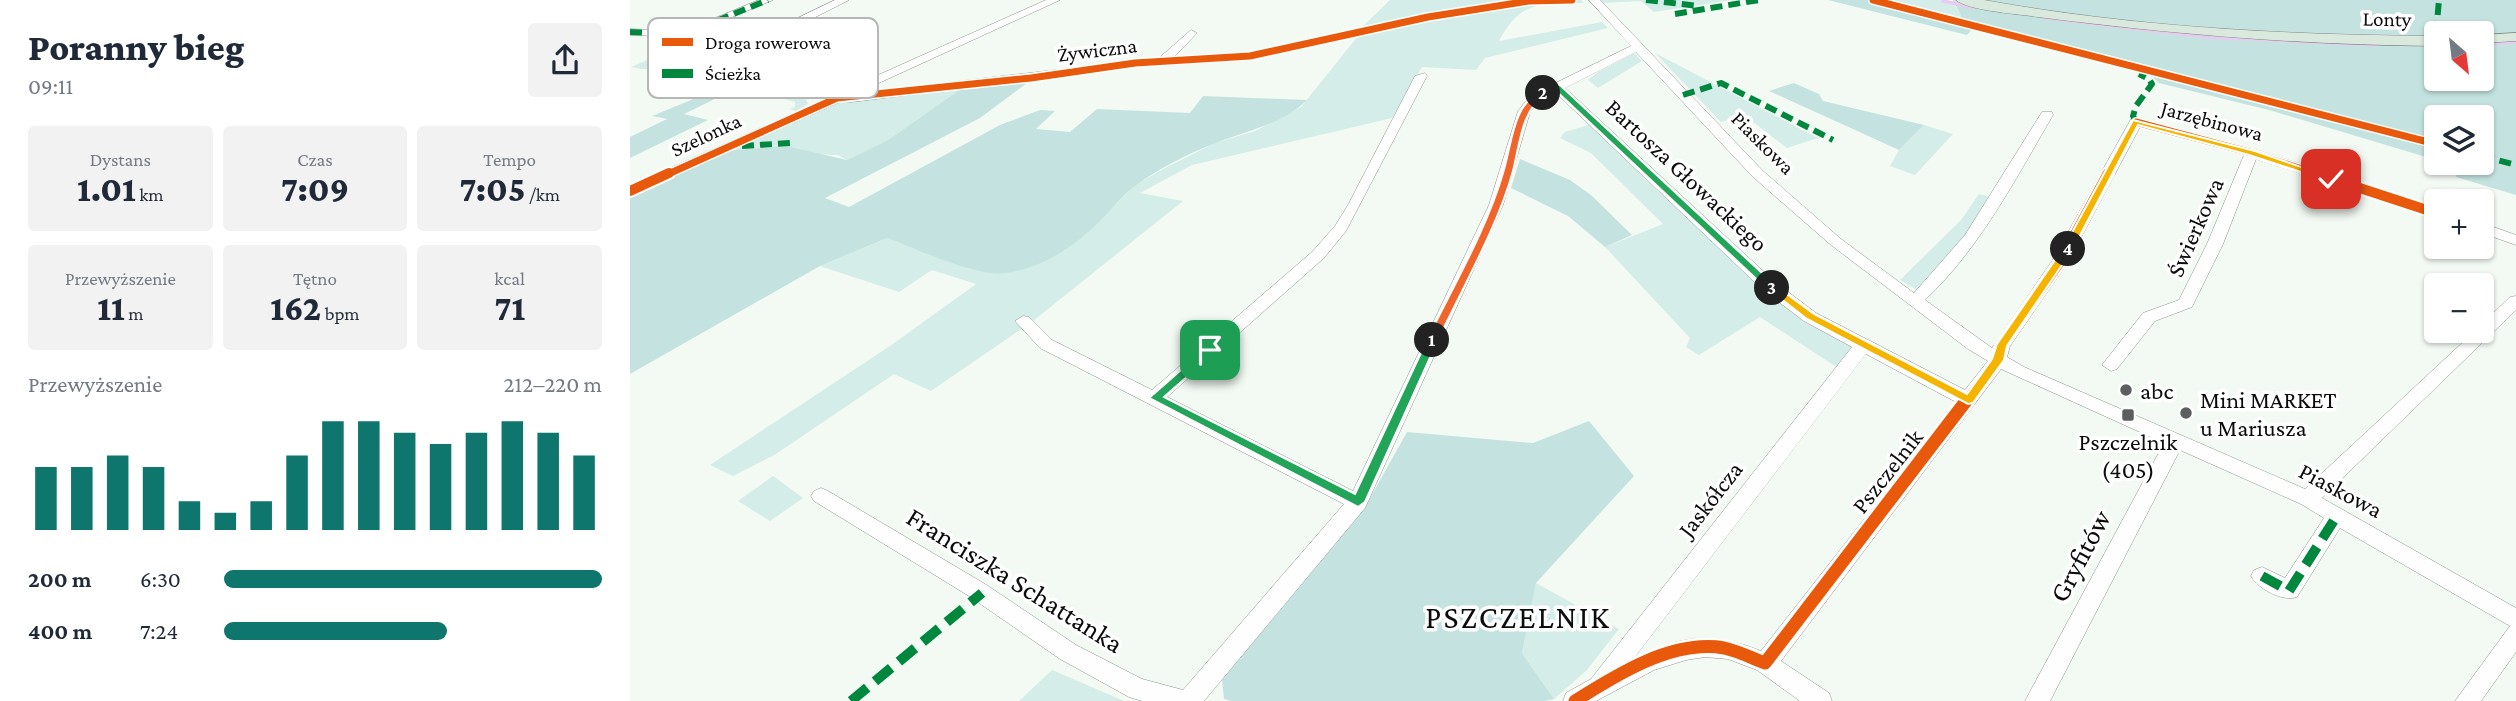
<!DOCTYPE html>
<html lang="pl">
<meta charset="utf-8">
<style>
:root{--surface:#fff;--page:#f2f2f3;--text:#1f2937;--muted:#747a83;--accent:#0f766e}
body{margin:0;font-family:"Crimson Pro",serif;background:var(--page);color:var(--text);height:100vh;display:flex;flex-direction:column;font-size:26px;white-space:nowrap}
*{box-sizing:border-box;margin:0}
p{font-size:23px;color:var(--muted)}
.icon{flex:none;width:38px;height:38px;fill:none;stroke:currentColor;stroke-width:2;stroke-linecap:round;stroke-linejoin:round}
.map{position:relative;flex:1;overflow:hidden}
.panel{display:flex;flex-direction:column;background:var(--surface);width:630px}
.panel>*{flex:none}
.needle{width:46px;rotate:152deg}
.tools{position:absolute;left:1794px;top:21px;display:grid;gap:14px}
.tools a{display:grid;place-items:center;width:70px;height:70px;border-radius:7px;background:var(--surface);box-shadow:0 2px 5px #0004;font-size:35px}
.pin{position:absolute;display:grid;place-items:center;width:60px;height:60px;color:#fff;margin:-30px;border-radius:14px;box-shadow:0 4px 10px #0006}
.km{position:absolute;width:35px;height:35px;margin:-18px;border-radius:50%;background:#222;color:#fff;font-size:19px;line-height:35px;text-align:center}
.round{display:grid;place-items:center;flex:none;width:74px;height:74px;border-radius:7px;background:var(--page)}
.overview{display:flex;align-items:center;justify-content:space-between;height:119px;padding:0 28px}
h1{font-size:38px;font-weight:800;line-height:52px}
.stats{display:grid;grid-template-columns:repeat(3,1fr);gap:10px;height:119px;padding:7px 28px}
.stats div{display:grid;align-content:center;border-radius:7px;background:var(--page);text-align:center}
.stats b{font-size:35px;font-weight:800}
.stats small{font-size:19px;font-weight:400}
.stats p{font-size:19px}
.chart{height:196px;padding:14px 28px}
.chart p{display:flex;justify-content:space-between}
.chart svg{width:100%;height:126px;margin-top:7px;stroke:var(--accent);stroke-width:6}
ul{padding:0 28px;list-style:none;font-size:23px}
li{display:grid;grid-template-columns:112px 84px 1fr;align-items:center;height:52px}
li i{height:18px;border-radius:9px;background:var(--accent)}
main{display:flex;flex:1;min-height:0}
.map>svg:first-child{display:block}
</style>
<main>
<section class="panel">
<div class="overview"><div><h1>Poranny bieg</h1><p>09:11</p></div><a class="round"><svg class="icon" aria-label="share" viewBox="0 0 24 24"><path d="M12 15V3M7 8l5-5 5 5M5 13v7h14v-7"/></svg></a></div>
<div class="stats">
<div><p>Dystans</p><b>1.01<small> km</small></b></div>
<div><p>Czas</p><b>7:09</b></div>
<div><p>Tempo</p><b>7:05<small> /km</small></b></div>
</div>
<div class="stats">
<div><p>Przewyższenie</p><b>11<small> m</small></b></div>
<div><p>Tętno</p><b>162<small> bpm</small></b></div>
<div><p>kcal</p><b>71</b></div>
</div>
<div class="chart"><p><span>Przewyższenie</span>212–220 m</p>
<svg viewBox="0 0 160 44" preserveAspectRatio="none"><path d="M5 44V22M15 44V22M25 44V18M35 44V22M45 44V34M55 44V38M65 44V34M75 44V18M85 44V6M95 44V6M105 44V10M115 44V14M125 44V10M135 44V6M145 44V10M155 44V18"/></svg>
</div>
<ul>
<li><b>200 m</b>6:30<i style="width:100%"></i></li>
<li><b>400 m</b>7:24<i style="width:59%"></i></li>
</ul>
</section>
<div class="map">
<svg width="1886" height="701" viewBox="0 0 1886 701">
<rect width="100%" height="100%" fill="#f2faf3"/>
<path fill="#d4ede9" d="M760 0H951L954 3C913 3 890 0 869 41L972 22 978 28 855 58 846 70 792 67 762 118 562 165 510 193 553 201 403 321 301 391 264 374 146 454 103 476 80 465 260 346 346 284 302 270 269 292 190 266 257 238 313 259 467 223 504 186 535 168 585 143 625 131 671 107 728 36 729 30Z
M969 0H1102L1024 12 1011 1 972 3Z
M1238 0H1311L1324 3 1331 16 1326 21Z
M38 51 69 59C48 68 24 72 1 67Z
M1004 53 1012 61 968 88 958 80 968 72Z
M1025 53 1188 138 1157 148 1114 115 1091 122Z
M132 83 174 93 178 104 166 111 160 109 165 107V102L117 89Z
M332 88 258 140 217 160 208 155 95 151 205 102Z
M962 124 1016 180 1102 258 1227 347 1208 368 1130 317 1069 355 1056 347 1060 338 975 247 1033 224 961 153 930 138 935 132Z
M1294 125 1323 134 1285 175 1260 166 1269 150Z
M1349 194 1361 197 1339 231 1287 290 1270 280 1331 220Z
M143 476 173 498 140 521 108 501Z
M906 583 989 629 956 671 924 699 892 653Z
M422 670 492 700 494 701H389Z"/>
<path fill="#c4e3e0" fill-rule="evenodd" d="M1198 0H1238L1326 21 1331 16 1323 0H1886V195L1826 177 1829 166 1816 163H1852V117H1806V160L1639 110 1529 83 1519 73 1343 28 1337 35ZM1806 33H1852V79H1806Z
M112 79 132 83 100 96 95 94 54 114 78 120 0 158V137L37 119 22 116Z
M401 80 350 118 195 198 219 207 370 125 410 110 425 111 406 129 440 132 467 109 560 113 573 96 677 100C653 124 616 131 586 143 559 153 528 169 505 186 493 195 482 209 471 220 445 246 412 269 374 273 346 277 285 248 257 238L190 266 0 374V196L95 151 156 146 217 160 258 140 332 88Z
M1164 83 1189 94 1193 101 1294 125 1269 150 1139 91Z
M890 159 940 180 961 195 1002 235 975 247 938 216 881 188Z
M959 421 1004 476 906 583 892 653 924 699 915 701H602L594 699 592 680 735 507 777 432 903 443Z"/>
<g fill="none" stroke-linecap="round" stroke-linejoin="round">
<path stroke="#e8ccf0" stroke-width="3.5" d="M1313 1 1347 8
M1415 18 1576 37 1747 45
M1852 44 1886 42"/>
<defs>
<path id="minor" d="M129 0H143L54 37 0 35V29L53 31Z
M205 0H219L154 33 140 66 139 75 183 89 208 93 416 0H430L227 93 529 58 561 30 567 33 544 57 620 52 729 29 735 32 620 60 505 67 221 102 212 101 0 195V186L195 99 177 96 129 80 128 66 145 29Z
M959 0H970L1133 171 1211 239 1284 293 1335 235 1412 112H1422L1423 115C1385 180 1350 248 1295 300L1362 348 1422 261 1501 119 1506 118 1627 150 1806 208V217L1626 159 1593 244 1562 307 1525 321 1487 369 1481 371 1472 365 1513 313 1549 300 1577 244 1614 155 1510 127 1438 262 1380 346 1377 357 1394 367 1675 489 1845 331H1852V324L1880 297 1886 296V310L1692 498 1886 608V652L1851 701H1825L1880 626 1710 528 1667 597C1653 602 1628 589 1621 576L1624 570 1632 567 1655 578 1694 518 1671 504 1550 450 1420 701H1395L1534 443 1371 369 1151 661 1199 693 1202 701H1170L1127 670 1098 659 1075 657 1056 660 1024 670 966 701H933L936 693 961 679 1222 347 1174 321 1133 290 926 93 909 101 900 112 873 205 735 508 574 701H512L499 697 430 659 339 596 184 501 181 496 184 491 191 488 198 491 355 584 446 645 512 679 553 690 714 504 410 348 385 321 393 316 399 317 422 340 522 390 682 252 705 226 718 205 785 76 795 73 797 76 716 231 694 258 537 397 723 491 859 205 888 111 901 95 1001 46ZM1006 52 1123 177 1201 245 1338 349 1358 361 1335 390 1186 313 1145 282 935 88ZM1236 354 1326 402 1131 651C1080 631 1054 636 1005 657Z
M1852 223 1886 235V245L1852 233Z"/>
<path id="major" d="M1326 0H1354C1503 27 1655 35 1806 36V46C1672 45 1541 34 1408 17 1390 14 1338 11 1326 0Z
M1886 33V41L1852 43V35Z"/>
</defs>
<use href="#minor" stroke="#909390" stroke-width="1"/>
<use href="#major" stroke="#7d807d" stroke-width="1"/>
<use href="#minor" fill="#fdfefd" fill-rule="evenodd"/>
<use href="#major" fill="#dae9dd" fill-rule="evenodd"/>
<path stroke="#00873e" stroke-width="6" stroke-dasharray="12 6" stroke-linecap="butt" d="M1016 0 1069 6
M1045 14 1129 0
M0 32 54 34 138 0
M1806 33 1809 0
M1053 95 1091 83 1203 140
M1506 122 1503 116 1506 106 1522 84 1519 79 1509 74
M112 146 160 143
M1852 156 1886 165"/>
<path stroke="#00873e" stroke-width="10" stroke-dasharray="21 10" stroke-linecap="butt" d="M1632 576 1659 591 1708 514
M221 701 352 593"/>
<defs>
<path id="cycleway-far2" d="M1243 0 1806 144
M36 175 207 98 401 78 505 63 620 56 798 17 899 1 942 0
M1477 175 1506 122 1622 153 1690 175"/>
<path id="cycleway-far1" d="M1684 173 1806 213
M0 191 39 173
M1335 403 1368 360 1371 346 1430 262 1478 173"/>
<path id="cycleway" d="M945 701C986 675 1043 639 1094 648 1108 651 1122 658 1135 663L1336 401"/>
</defs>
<use href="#cycleway-far2" stroke="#fff" stroke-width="10"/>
<use href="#cycleway-far1" stroke="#fff" stroke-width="14"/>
<use href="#cycleway" stroke="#fff" stroke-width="18"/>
<use href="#cycleway-far2" stroke="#e8590c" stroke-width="7"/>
<use href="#cycleway-far1" stroke="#e8590c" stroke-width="10"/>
<use href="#cycleway" stroke="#e8590c" stroke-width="13"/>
</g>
<path fill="#22a559" stroke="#fff" stroke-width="2" d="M802 336 808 340 735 502 728 507 519 398 576 348H584V353L534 397 725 494 797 340Z"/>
<path fill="#f0652b" stroke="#fff" stroke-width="2" d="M913 90 916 94C891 110 890 144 883 171 868 226 833 287 808 340L798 342 797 340C823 286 856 231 873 173 882 145 882 103 913 90Z"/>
<path fill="#22a559" stroke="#fff" stroke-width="2" d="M924 85H930L1146 286V290H1138L926 91 913 95 909 93Z"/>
<path fill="#f5b400" stroke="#fff" stroke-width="2" d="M1434 247 1443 249 1377 346 1374 360 1343 403 1338 404 1177 319 1137 288 1146 286 1184 314 1337 394 1362 359 1367 344Z"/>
<path fill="#f5b400" stroke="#fff" stroke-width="2" d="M1503 120 1625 151 1706 179 1698 181 1619 155 1508 125 1443 249 1434 251 1433 249Z"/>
<g fill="#5c5f5d" stroke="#fff" stroke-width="2.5">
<circle cx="1496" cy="390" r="7"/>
<circle cx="1556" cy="413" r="7"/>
<rect x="1491" y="408" width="14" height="14" rx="3.5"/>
</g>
<g text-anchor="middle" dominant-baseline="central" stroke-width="7" stroke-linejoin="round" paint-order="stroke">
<g font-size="21" fill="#0c0c0c" stroke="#fff">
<text transform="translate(1757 19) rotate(1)">Lonty</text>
<text transform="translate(467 50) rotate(-7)">Żywiczna</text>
<text transform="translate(1582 121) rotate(15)">Jarzębinowa</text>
<text transform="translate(76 135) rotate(-25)">Szelonka</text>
<text transform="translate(1133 143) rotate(45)">Piaskowa</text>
</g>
<g font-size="24" fill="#0c0c0c" stroke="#fff">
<text transform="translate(1057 175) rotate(43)">Bartosza Głowackiego</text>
<text transform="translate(1565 227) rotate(-66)">Świerkowa</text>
<text transform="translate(1257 471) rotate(-52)">Pszczelnik</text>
<text transform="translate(1711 490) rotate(28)">Piaskowa</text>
<text transform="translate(1080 499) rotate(-52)">Jaskółcza</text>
</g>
<g font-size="24" fill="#0c0c0c" stroke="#fff" text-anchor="start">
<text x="1510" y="390">abc</text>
<text x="1570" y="399">Mini MARKET<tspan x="1570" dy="28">u Mariusza</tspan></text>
<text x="1498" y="441" text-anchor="middle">Pszczelnik<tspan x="1498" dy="28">(405)</tspan></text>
</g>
<g font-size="28" fill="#0c0c0c" stroke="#fff">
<text transform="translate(1450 556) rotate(-62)">Gryfitów</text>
<text transform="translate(385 580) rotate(32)">Franciszka Schattanka</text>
</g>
<g font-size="32" letter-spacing="2" fill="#0c0c0c" stroke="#fff">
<text x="888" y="617">PSZCZELNIK</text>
</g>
</g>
<rect x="18" y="18" width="230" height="80" rx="10" fill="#fff" stroke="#b6b6b6" stroke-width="2"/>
<rect x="32" y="38" width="31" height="8" fill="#e8590c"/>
<rect x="32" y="69" width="31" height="9" fill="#00873e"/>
<g font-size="19" fill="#0c0c0c">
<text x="75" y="49">Droga rowerowa</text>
<text x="75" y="80">Ścieżka</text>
</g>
</svg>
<div class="tools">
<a><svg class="needle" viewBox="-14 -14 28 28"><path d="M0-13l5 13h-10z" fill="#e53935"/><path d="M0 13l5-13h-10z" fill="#747a83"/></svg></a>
<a><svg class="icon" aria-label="layers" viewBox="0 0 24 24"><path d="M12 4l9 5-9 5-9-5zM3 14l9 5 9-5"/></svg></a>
<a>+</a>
<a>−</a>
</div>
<div class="pin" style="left:580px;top:350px;background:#1e9e55"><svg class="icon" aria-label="arrive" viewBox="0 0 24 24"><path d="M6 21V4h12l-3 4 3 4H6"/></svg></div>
<div class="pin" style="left:1701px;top:179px;background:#d93025"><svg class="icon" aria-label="check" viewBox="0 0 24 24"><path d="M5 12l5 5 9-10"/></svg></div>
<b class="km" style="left:802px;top:340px">1</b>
<b class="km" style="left:913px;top:93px">2</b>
<b class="km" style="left:1142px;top:288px">3</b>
<b class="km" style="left:1438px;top:249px">4</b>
</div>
</main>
